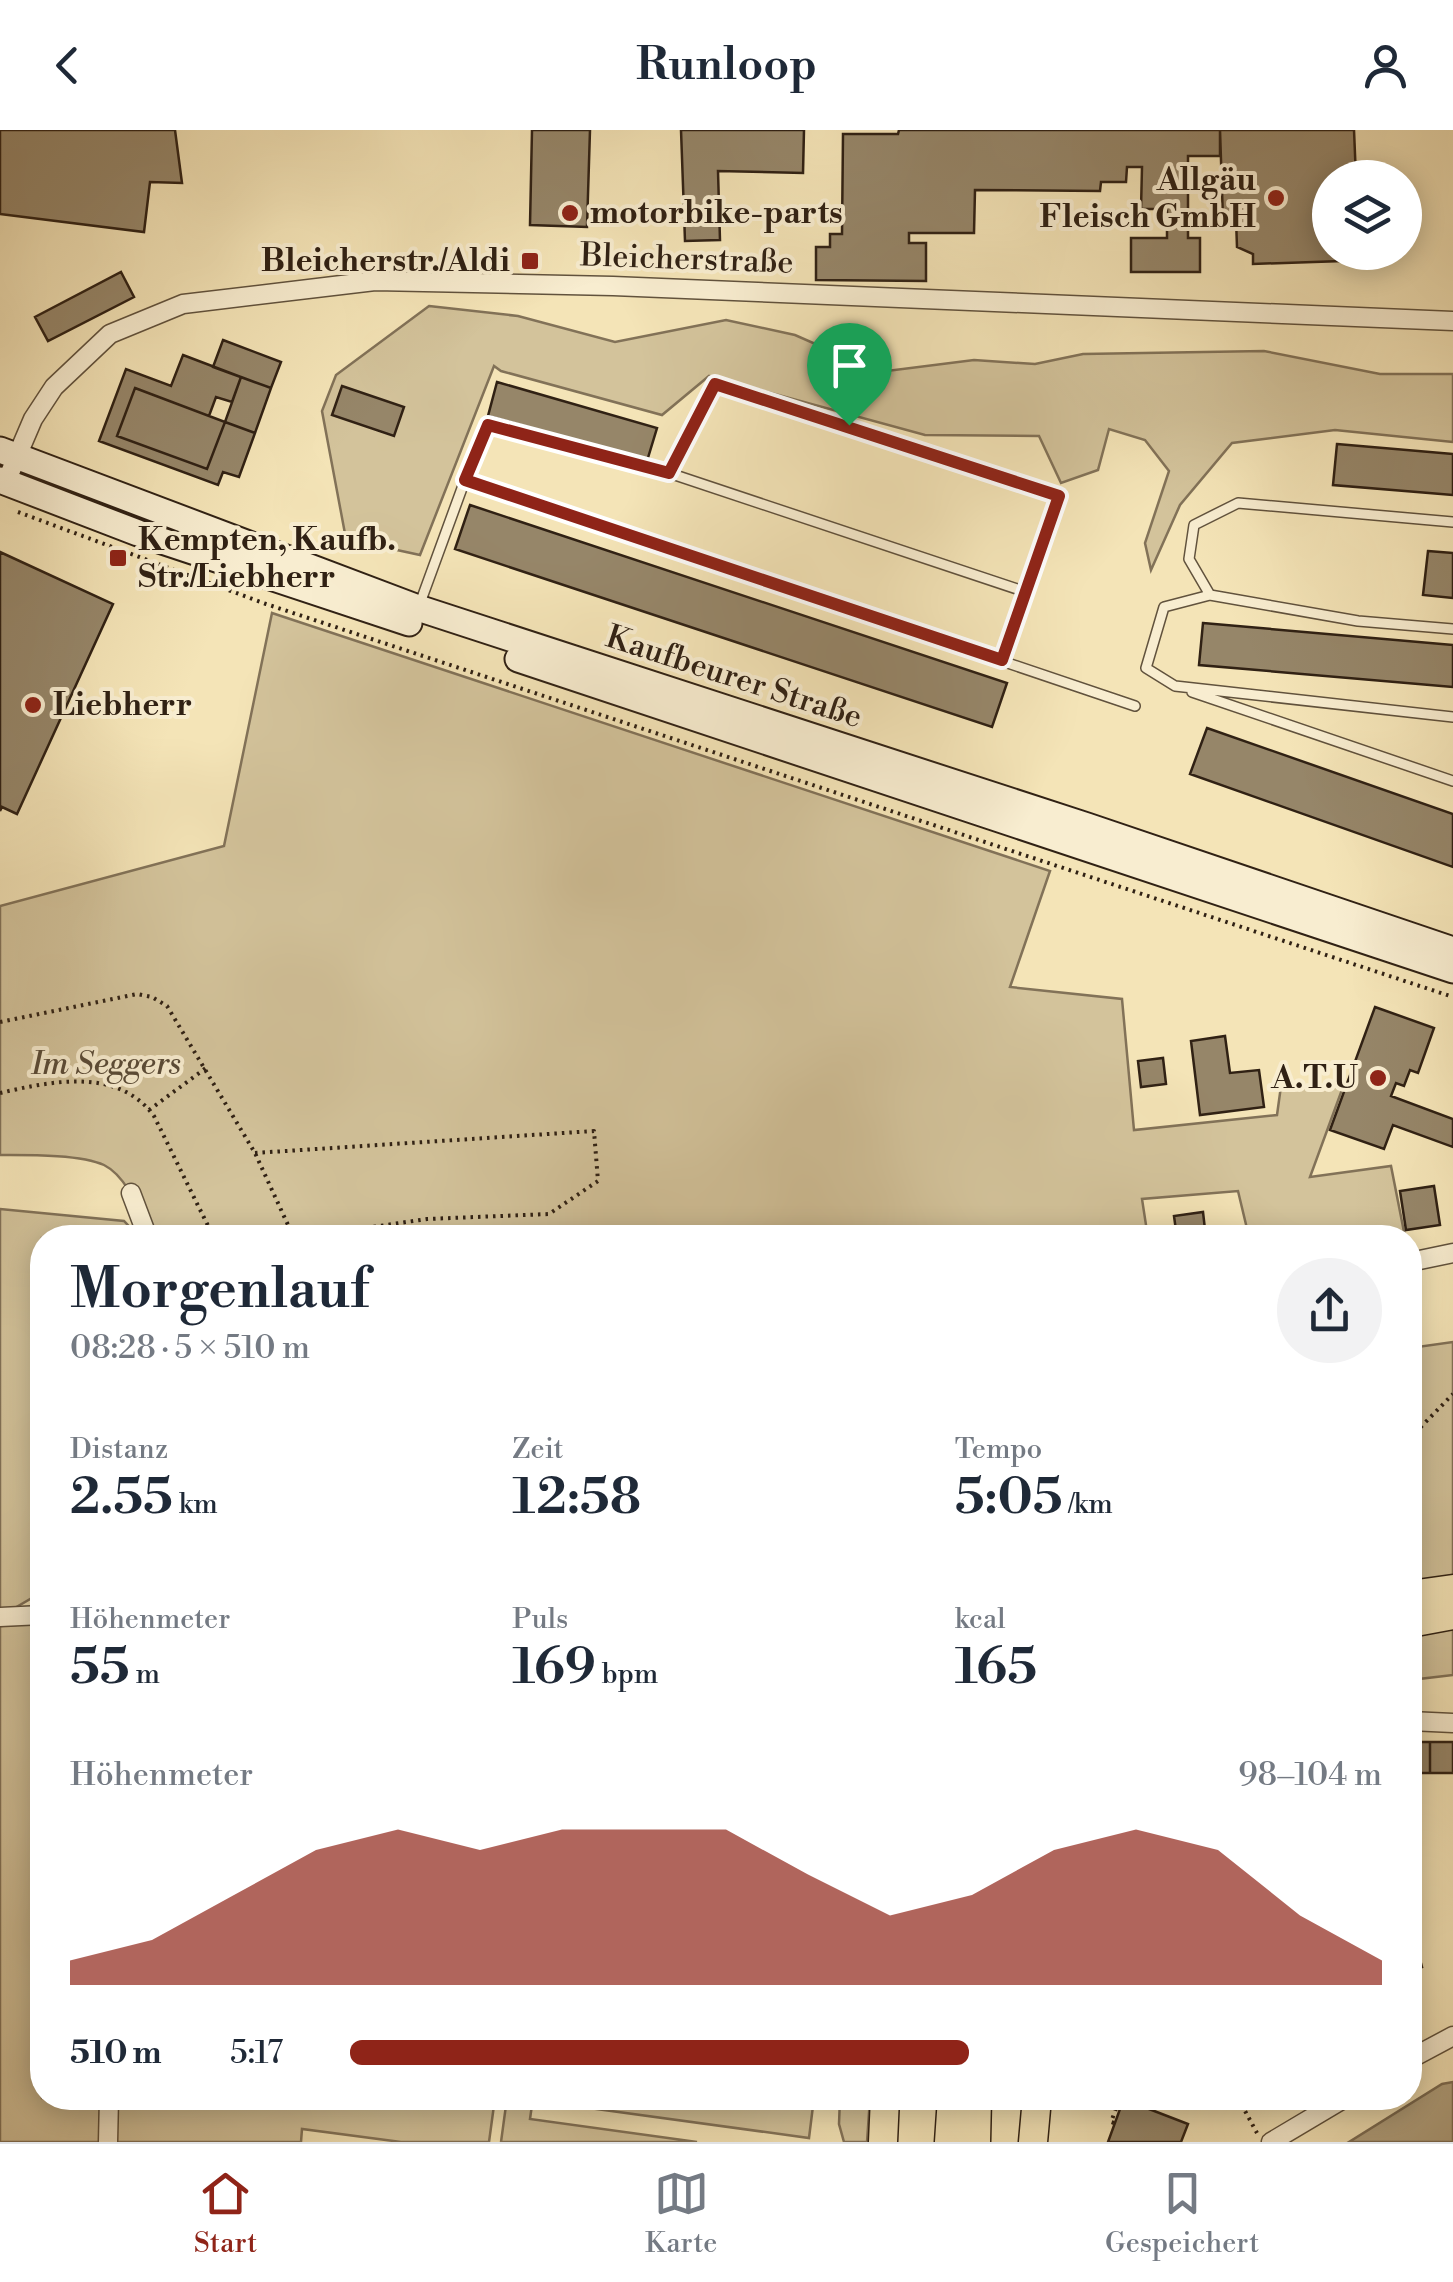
<!DOCTYPE html>
<html lang="de">
<meta charset="utf-8">
<style>
:root{--surface:#fff;--page:#f2f2f3;--text:#1f2937;--muted:#747a83;--line:#e0e1e3;--accent:#8f2418}
body{margin:0;font-family:"Libre Bodoni",serif;background:var(--page);color:var(--text);height:100vh;display:flex;flex-direction:column;font-size:38px;white-space:nowrap}
*{box-sizing:border-box;margin:0}
p{font-size:32px;color:var(--muted)}
.icon{flex:none;width:55px;height:55px;fill:none;stroke:currentColor;stroke-width:2;stroke-linecap:round;stroke-linejoin:round}
.map{position:relative;flex:1;overflow:hidden}
.details{position:absolute;left:30px;top:1095px;width:1392px;height:885px;display:flex;flex-direction:column;background:var(--surface);border-radius:40px;box-shadow:0 5px 25px #0003}
.details>*{flex:none}
.buttons{position:absolute;left:1312px;top:30px;display:grid;gap:20px}
.buttons a{display:grid;place-items:center;width:110px;height:110px;border-radius:50%;background:var(--surface);box-shadow:0 5px 25px #0003;font-size:50px}
.pin{position:absolute;display:grid;place-items:center;width:85px;height:85px;color:#fff;margin:-102px -42px;border-radius:50% 50% 50% 0;rotate:-45deg;box-shadow:0 0 10px #0007}
.pin .icon{rotate:45deg}
.round{display:grid;place-items:center;flex:none;width:105px;height:105px;border-radius:52px;background:var(--page)}
.head{display:flex;align-items:center;justify-content:space-between;height:170px;padding:0 40px}
h1{font-size:55px;font-weight:600;line-height:75px}
.metrics{display:grid;grid-template-columns:repeat(3,1fr);gap:15px;height:170px;padding:10px 40px}
.metrics div{display:grid;align-content:center}
.metrics b{font-size:50px;font-weight:600}
.metrics small{font-size:28px;font-weight:400}
.metrics p{font-size:28px}
.chart{height:280px;padding:20px 40px}
.chart p{display:flex;justify-content:space-between}
.chart svg{width:100%;height:180px;margin-top:10px;fill:var(--accent);opacity:.7}
ul{padding:0 40px;list-style:none;font-size:32px}
li{display:grid;grid-template-columns:160px 120px 1fr;align-items:center;height:75px}
li i{height:25px;border-radius:12px;background:var(--accent)}
header{display:flex;justify-content:space-between;align-items:center;height:130px;padding:0 40px;background:var(--surface);font-size:45px;font-weight:600}
.tab-bar{display:flex;justify-content:space-around;align-items:center;height:140px;border-top:2px solid var(--line);background:var(--surface);font-size:28px;color:var(--muted)}
.tab-bar a{display:grid;justify-items:center;gap:5px}
.tab-bar .selected{color:var(--accent)}
.map>svg:first-child{display:block}
</style>
<header><svg class="icon" aria-label="back" viewBox="0 0 24 24"><path d="M15 5l-7 7 7 7"/></svg>Runloop<svg class="icon" aria-label="person" viewBox="0 0 24 24"><circle cx="12" cy="8" r="4"/><path d="M4 21q1-7 8-7t8 7"/></svg></header>
<div class="map">
<svg width="1453" height="2012" viewBox="0 0 1453 2012">
<rect width="100%" height="100%" fill="#f4e4b7"/>
<filter id="stains"><feTurbulence type="fractalNoise" baseFrequency=".002" numOctaves="4"/><feColorMatrix values="0 0 0 0 .2 0 0 0 0 .09 0 0 0 0 .02 0 0 0 .5 -.17"/></filter>
<radialGradient id="worn" r=".72"><stop offset=".6" stop-color="#630" stop-opacity="0"/><stop offset="1" stop-color="#630" stop-opacity=".3"/></radialGradient>
<path fill="#d3c39b" stroke="#827258" stroke-width="2.5" d="M429 176 518 186 615 212 726 190 795 205 879 242 974 230 1035 234 1083 224 1264 221 1380 244H1453V312L1335 300 1232 313 1180 375 1151 440 1145 413 1169 341 1145 310 1109 299 1098 340 1061 353 1039 306 925 305 709 246 662 285 501 241 494 236 420 425 346 409 322 281 336 245Z
M272 483 1050 741 1010 857 1122 869 1134 1000 1277 985 1281 956 1343 957 1310 1047 1391 1036 1405 1107H1249L1238 1061 1142 1069 1148 1108 152 1107C141 1085 128 1047 104 1035 81 1024 26 1025 0 1025V776L224 716Z
M0 1079 124 1091 139 1107 42 1108V1462L13 1479 0 1480Z
M1453 1212V1545L1410 1550V1218Z
M42 1493V1968H101L100 2012H0V1496Z
M117 1968H495L489 2012H401L302 1999 301 2012H116Z
M507 1968H533L530 1989 697 2012H501Z
M546 1968H814L809 2008 545 1972Z
M840 1968H870L867 2012H844L839 1994Z"/>
<path fill="#b1a280" stroke="#7d6e55" stroke-width="2.5" d="M1453 1952V2012H1349L1442 1954Z"/>
<path fill="#968669" stroke="#302114" stroke-width="2.5" d="M0 0H175L182 53 150 52 144 102 0 84Z
M532 0H590L587 97 530 95Z
M681 0H804L803 43 718 41 720 110 685 111Z
M899 0H1220V26H1188V108H1200V142H1131V108H1167V79H1141L1142 37H1127L1126 52H1101L1100 61 975 60 974 103H909V113H926V151L816 150V117H830V104H842L843 4H898Z
M1220 0H1354L1356 48H1330V122H1342V131L1253 134V124L1237 117 1236 89 1223 90Z
M121 142 134 167 48 211 35 187Z
M223 210 281 232 271 258 213 237Z
M183 225 241 247 232 272 216 267 209 286 135 258 117 306 207 339 225 292 255 303 239 347 223 342 218 355 99 311 126 239 171 256Z
M241 247 271 258 255 303 225 292Z
M497 252 657 298 647 331 488 286Z
M342 256 404 277 394 306 332 285Z
M135 258 225 292 207 339 117 306Z
M1337 314 1453 324V365L1333 355Z
M470 375 1007 553 992 597 455 419Z
M1428 421 1453 423V468L1423 465Z
M0 422 113 474 17 684 2 677 0 681Z
M1203 493 1453 515V557L1199 535Z
M1207 598 1453 684V737L1190 644Z
M1375 877 1434 898 1418 943 1410 940 1404 956 1396 953 1391 966 1453 989V1017L1393 995 1384 1019 1330 1000Z
M1225 906 1230 943 1259 940 1264 977 1200 985 1191 911Z
M1163 928 1166 954 1141 957 1138 931Z
M1434 1056 1440 1095 1406 1100 1400 1061Z
M1203 1082 1206 1108H1177L1174 1086Z
M1410 1612H1430V1643H1410Z
M1430 1612H1453V1643H1430Z
M1410 1790 1422 1837 1410 1840Z
M1124 1968 1153 1970 1149 1979 1188 1994 1181 2012H1108Z"/>
<g fill="none" stroke-linecap="round" stroke-linejoin="round">
<defs>
<path id="service" d="M465 350 487 295 669 343
M1453 392 1238 373 1194 395 1189 429 1210 465 1358 491 1453 499
M1210 465 1164 477 1146 538 1175 556 1453 587
M419 476 465 350 1135 576
M1002 530 1059 367 715 254 669 343 1026 462
M1192 562 1453 651"/>
<path id="minor" d="M6 352 33 289 54 257 110 204 183 174 375 151 613 156 1453 191
M131 1063 148 1108
M1410 1132 1453 1123
M0 1487 42 1485
M1410 1591 1453 1593
M1410 1929 1453 1906
M108 2012 109 1968
M1271 2012 1345 1968"/>
<path id="secondary" d="M0 320 418 478 1087 696 1453 820
M0 350 138 403 409 493
M518 529 1453 840"/>
<path id="primary" d="M1410 1465 1453 1459
M1410 1493 1453 1485
M883 2012 885 1968
M949 2012 952 1968
M976 2012 977 1968
M1033 2012 1037 1968"/>
</defs>
<use href="#service" stroke="#61523d" stroke-width="12"/>
<use href="#minor" stroke="#61523d" stroke-width="21"/>
<use href="#secondary" stroke="#302114" stroke-width="29"/>
<use href="#primary" stroke="#302114" stroke-width="31"/>
<path stroke="#302114" stroke-width="4" stroke-dasharray="2.5 5" stroke-linecap="butt" d="M18 382 266 474 1453 867
M0 892 137 864 152 867 167 876 255 1023 294 1108
M0 963C52 951 118 937 154 986L214 1108
M149 980 206 938
M255 1023 594 1001 598 1051 549 1084 427 1089 297 1108
M1410 1308 1453 1264
M1238 1968 1257 2003
M1114 1993 1111 1992 1120 1968"/>
<use href="#service" stroke="#f8edd0" stroke-width="9"/>
<use href="#minor" stroke="#f8edd0" stroke-width="18"/>
<use href="#secondary" stroke="#f8edd0" stroke-width="25"/>
<use href="#primary" stroke="#f4e4b7" stroke-width="28"/>
</g>
<g fill="none" stroke-linecap="round" stroke-linejoin="round">
<defs>
<path id="route" d="M715 254 1059 366 1002 530 465 350 488 295 669 343Z"/>
</defs>
<use href="#route" stroke="#fff" stroke-width="20"/>
<use href="#route" stroke="#8f2418" stroke-width="12"/>
</g>
<g fill="#8f2418" stroke="#f8edd0" stroke-width="4">
<circle cx="1276" cy="68" r="10"/>
<circle cx="570" cy="83" r="10"/>
<rect x="520" y="121" width="20" height="20" rx="5"/>
<rect x="108" y="418" width="20" height="20" rx="5"/>
<circle cx="33" cy="575" r="10"/>
<circle cx="1378" cy="948" r="10"/>
</g>
<g text-anchor="middle" dominant-baseline="central" stroke-width="8" stroke-linejoin="round" paint-order="stroke">
<g font-size="32" font-weight="bold" fill="#302114" stroke="#f8edd0" text-anchor="end">
<text x="1256" y="50">Allgäu<tspan x="1256" dy="37">Fleisch GmbH</tspan></text>
<text x="590" y="83" text-anchor="start">motorbike-parts</text>
<text x="510" y="131">Bleicherstr./Aldi</text>
<text x="138" y="410" text-anchor="start">Kempten, Kaufb.<tspan x="138" dy="37">Str./Liebherr</tspan></text>
<text x="53" y="575" text-anchor="start">Liebherr</text>
<text x="1358" y="948">A.T.U</text>
</g>
<g font-size="32" fill="#302114" stroke="#f8edd0">
<text transform="translate(687 129) rotate(2)">Bleicherstraße</text>
<text transform="translate(734 547) rotate(18)">Kaufbeurer Straße</text>
</g>
<g font-size="32" font-style="italic" fill="#594a36" stroke="#f8edd0">
<text x="106" y="934">Im Seggers</text>
</g>
</g>
<rect width="100%" height="100%" filter="url(#stains)"/>
<rect width="100%" height="100%" fill="url(#worn)"/>
</svg>
<div class="buttons">
<a><svg class="icon" aria-label="layers" viewBox="0 0 24 24"><path d="M12 4l9 5-9 5-9-5zM3 14l9 5 9-5"/></svg></a>
</div>
<div class="pin" style="left:849px;top:295px;background:#1e9e55"><svg class="icon" aria-label="arrive" viewBox="0 0 24 24"><path d="M6 21V4h12l-3 4 3 4H6"/></svg></div>
<section class="details">
<div class="head"><div><h1>Morgenlauf</h1><p>08:28 · 5 × 510 m</p></div><a class="round"><svg class="icon" aria-label="share" viewBox="0 0 24 24"><path d="M12 15V3M7 8l5-5 5 5M5 13v7h14v-7"/></svg></a></div>
<div class="metrics">
<div><p>Distanz</p><b>2.55<small> km</small></b></div>
<div><p>Zeit</p><b>12:58</b></div>
<div><p>Tempo</p><b>5:05<small> /km</small></b></div>
</div>
<div class="metrics">
<div><p>Höhenmeter</p><b>55<small> m</small></b></div>
<div><p>Puls</p><b>169<small> bpm</small></b></div>
<div><p>kcal</p><b>165</b></div>
</div>
<div class="chart"><p><span>Höhenmeter</span>98–104 m</p>
<svg viewBox="0 0 160 44" preserveAspectRatio="none"><path d="M0 44V38L10 33L20 22L30 11L40 6L50 11L60 6L70 6L80 6L90 17L100 27L110 22L120 11L130 6L140 11L150 27L160 38V44z"/></svg>
</div>
<ul>
<li><b>510 m</b>5:17<i style="width:60%"></i></li>
</ul>
</section>
</div>
<nav class="tab-bar">
<a class="selected"><svg class="icon" aria-label="home" viewBox="0 0 24 24"><path d="M3 11l9-7 9 7M6 9v11h12V9"/></svg>Start</a>
<a><svg class="icon" aria-label="map" viewBox="0 0 24 24"><path d="M3 6l6-2 6 2 6-2v14l-6 2-6-2-6 2zM9 4v14M15 6v14"/></svg>Karte</a>
<a><svg class="icon" aria-label="saved" viewBox="0 0 24 24"><path d="M7 4h10v16l-5-4-5 4z"/></svg>Gespeichert</a>
</nav>
